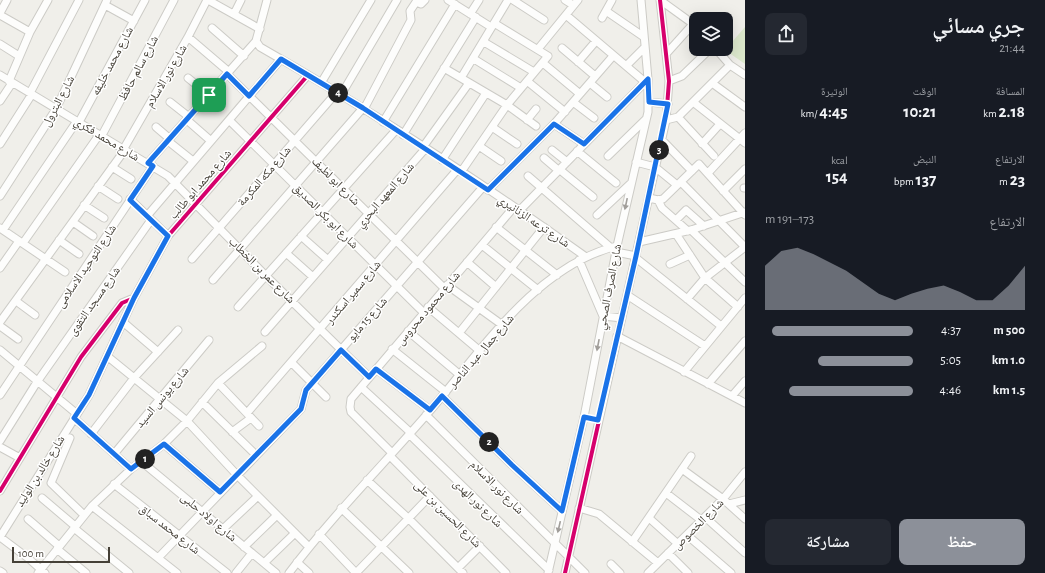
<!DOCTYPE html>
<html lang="ar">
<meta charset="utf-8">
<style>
:root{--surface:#171b24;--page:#242831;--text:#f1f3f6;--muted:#9ea1a6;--accent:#8c9099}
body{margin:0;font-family:"Alegreya Sans","Noto Naskh Arabic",sans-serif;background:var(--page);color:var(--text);direction:rtl;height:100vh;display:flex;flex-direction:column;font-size:15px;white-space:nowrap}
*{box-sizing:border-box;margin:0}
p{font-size:13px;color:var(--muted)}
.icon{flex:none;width:22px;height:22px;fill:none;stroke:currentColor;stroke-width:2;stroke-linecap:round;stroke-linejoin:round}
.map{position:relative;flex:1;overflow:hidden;direction:ltr}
.details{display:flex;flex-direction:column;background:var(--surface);width:300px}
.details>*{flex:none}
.controls{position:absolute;left:689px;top:12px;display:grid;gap:8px}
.controls a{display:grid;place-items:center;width:44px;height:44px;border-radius:8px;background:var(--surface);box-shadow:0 4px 16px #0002;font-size:20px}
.scale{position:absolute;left:12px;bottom:10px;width:98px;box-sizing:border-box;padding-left:4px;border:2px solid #454037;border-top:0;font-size:11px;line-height:14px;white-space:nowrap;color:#454037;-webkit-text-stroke:3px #fff;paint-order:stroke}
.pin{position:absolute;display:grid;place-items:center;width:34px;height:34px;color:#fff;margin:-17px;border-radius:8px;box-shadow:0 2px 6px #0006}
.km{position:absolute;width:20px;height:20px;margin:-10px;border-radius:50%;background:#222;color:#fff;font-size:11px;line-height:20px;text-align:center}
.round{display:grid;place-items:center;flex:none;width:42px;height:42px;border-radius:8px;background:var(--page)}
.head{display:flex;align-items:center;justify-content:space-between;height:68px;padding:0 20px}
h1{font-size:22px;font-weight:600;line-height:30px}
.metrics{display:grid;grid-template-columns:repeat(3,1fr);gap:6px;height:68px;padding:4px 20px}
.metrics div{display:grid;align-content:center}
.metrics b{font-size:17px;font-weight:600}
.metrics small{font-size:11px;font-weight:400}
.metrics p{font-size:11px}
.chart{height:112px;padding:8px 20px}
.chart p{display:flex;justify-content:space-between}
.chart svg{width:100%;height:72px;margin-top:4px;fill:var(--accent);opacity:.7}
.button{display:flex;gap:8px;margin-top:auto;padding:8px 20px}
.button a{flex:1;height:46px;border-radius:8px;background:var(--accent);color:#fff;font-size:16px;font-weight:600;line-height:46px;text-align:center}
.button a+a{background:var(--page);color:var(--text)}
ul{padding:0 20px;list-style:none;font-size:13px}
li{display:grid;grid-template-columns:64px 48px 1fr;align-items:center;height:30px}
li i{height:10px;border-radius:5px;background:var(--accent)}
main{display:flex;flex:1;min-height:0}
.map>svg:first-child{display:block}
</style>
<main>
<section class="details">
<div class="head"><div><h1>جري مسائي</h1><p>21:44</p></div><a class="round"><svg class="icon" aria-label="share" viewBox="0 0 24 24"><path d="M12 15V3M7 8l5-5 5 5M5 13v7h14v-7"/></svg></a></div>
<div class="metrics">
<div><p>المسافة</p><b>2.18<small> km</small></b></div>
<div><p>الوقت</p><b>10:21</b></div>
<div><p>الوتيرة</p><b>4:45<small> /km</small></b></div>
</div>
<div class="metrics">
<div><p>الارتفاع</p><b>23<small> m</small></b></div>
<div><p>النبض</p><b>137<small> bpm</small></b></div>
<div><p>kcal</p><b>154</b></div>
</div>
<div class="chart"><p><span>الارتفاع</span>173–191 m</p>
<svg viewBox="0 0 160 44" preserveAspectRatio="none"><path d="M0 44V17L10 8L20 6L30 10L40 15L50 20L60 27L70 34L80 38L90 34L100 31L110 29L120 33L130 38L140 38L150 29L160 17V44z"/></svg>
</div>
<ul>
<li><b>500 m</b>4:37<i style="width:95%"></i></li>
<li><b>1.0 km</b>5:05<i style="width:64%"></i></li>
<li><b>1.5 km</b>4:46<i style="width:84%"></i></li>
</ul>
<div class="button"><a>حفظ</a><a>مشاركة</a></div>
</section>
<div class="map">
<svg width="745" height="573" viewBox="0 0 745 573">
<rect width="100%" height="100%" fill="#f0efea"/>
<path fill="#dce8cc" d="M745 27V64L725 50Z"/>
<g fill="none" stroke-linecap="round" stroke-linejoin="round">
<defs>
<path id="street" d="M208 0 260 29
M267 0 256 41 260 47C372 111 481 182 586 257
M448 0 491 27
M513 0 544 20
M565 0 573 5
M660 0 696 26
M105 5 134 21
M606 11 644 37
M0 13 7 0
M234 14 241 0
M470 14 479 0
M0 15 30 32
M566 15 645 82
M602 18 612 0
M212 28 244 56
M188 37 229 72
M484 42 534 72
M0 44 19 56
M562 48 595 76
M538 49 578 0
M716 49 730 65 745 75
M666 54 693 24
M474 59 521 88
M578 62 596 41
M543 63 580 94
M626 66 645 47
M444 68 507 105 536 126
M227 74 444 288
M0 75 168 176 266 276 369 377
M188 78 209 95
M461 78 508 0
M9 81 30 32 48 0
M527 81 565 112
M669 81 682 76 710 49
M321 83 371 0
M590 83 607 97
M712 83 745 107
M30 93 79 0
M341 95 397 0
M0 101 12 83
M170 102 189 117
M573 102 594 118
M649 102 668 104
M693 102 745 143
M364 109 411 20 410 11 416 2 421 4 425 0
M678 117 714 156
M187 120 211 141
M229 120 423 312
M527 120 536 109
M666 120 678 117 730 65
M79 122 145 0
M383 122 455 4
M554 124 584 144
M156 127 170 139
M492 127 517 144
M403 135 476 17
M101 137 174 0
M661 139 692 171
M168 141 193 161
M0 144 32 94
M702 144 720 124
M479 146 501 161
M423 147 469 83
M123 150 188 37 207 0
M552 150 567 162
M577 151 616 183
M608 156 646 119
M544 158 558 170
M442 160 486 93
M636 162 655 167 677 185
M148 163 256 41
M112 167 131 179
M559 169 593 197
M461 172 507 105 548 56 494 23
M708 173 745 133
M528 176 611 248
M681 182 745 247
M98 186 118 199
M744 188H745
M488 190 554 124 613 56
M723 191 745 169
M0 196 56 109 107 0
M649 198 658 200 663 199 699 164 745 215
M130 199 168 236
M658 200 662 208 688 231
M84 205 104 218
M519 211 648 79
M597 215 630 184
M147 216 281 59
M676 220 686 210 704 226
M73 222 93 236
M496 227 557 275
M0 228 65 272
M3 230 77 121
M691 230 745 282
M676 234 705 278 738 307
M301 236 328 260
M59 240 79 254
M639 242 691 230 745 212
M23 243 99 135
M482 245 538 290
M616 252 636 256
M286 253 313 277
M636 258 721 326
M192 259 337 92
M579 260 603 316 622 318
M467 262 496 287
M670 264 690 255
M0 268 19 241
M213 280 363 108
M447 285 501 324
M627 295 705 346
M687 299 705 278 745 247
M16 301 35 315
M238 307 396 130
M428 307 480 351
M0 322 124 151
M123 322 158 352
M0 326 18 339
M408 331 460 375
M265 332 425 149
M459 333 544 227
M617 336 745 403
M392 349 446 392
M0 350 77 414
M107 356 187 421 237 475 309 547
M292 363 326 397
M376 369 430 410
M684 372 745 298
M218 383 259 426
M708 384 745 341
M361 387 411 433
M0 395 153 166
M442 396 512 465 562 511
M732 396 745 381
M202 402 256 455
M247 413 457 170
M426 415 585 573
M74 418 131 469
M232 432 251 418
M91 434 134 378 178 330
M409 434 549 570
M70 438 51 483 84 515
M0 441 37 382 151 220
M164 444 220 492
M0 447 20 458
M392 453 351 412 350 407 351 399 514 207
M114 454 209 340
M390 456 506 573
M142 462 276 573
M682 469 723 499 745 519
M367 480 408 518 463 573
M114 484 227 573
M0 491 81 357 122 303 134 298 168 236 308 75
M666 493 701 520
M42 498 75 526
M729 504 745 500
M92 506 177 573
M341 508 409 573
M579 508 599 514 658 563
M705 517 745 553
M649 518 678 544
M28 519 59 546
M74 528 129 573
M223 529 258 496
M319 534 356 573
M687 535 731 573
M0 537 89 395 134 298
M0 537 28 558 45 573
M632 542 691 456
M244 547 277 515
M57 549 86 573
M668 553 688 573
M158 558 301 409 306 390 483 187
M297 562 309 573
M264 563 295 533
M611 564 620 573
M458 568 480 546
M0 571 3 573
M38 573 92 506 131 469 164 444 187 421 218 383 262 346
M236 573 252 553
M289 573C330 519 377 471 422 420 477 358 532 267 617 246
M356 573 430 496
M548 573 584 417 617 246 648 112V79L641 0
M565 573 666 120 669 81 660 0
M648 573 723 499 745 472"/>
</defs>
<use href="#street" stroke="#cccbc6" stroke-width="9"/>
<use href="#street" stroke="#fdfdfc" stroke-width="7"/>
<defs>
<path id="cycleway" d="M0 491 81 357 122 303 134 298 168 236 308 75
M565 573 666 120 669 81 660 0"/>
</defs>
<use href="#cycleway" stroke="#fff" stroke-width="6"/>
<use href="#cycleway" stroke="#d6006c" stroke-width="4"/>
</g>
<defs><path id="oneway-solid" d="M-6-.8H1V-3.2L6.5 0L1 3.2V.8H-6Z"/></defs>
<g fill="#a19e9a">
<use href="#oneway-solid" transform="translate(626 204) rotate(102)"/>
<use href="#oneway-solid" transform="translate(598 345) rotate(101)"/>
<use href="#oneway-solid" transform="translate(559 527) rotate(103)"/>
</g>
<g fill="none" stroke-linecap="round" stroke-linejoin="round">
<defs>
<path id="route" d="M281 59 363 108 488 190 554 124 584 144 648 79 649 102 668 104 636 256 598 420 584 417 562 511 512 465 442 396 430 410 376 369 369 377 341 350 306 390 301 409 220 492 164 444 131 469 74 418 89 395 134 298 168 236 130 200 153 166 148 163 227 74 249 96Z"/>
</defs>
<use href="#route" stroke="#fff" stroke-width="8"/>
<use href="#route" stroke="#1a73e8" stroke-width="5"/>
</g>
<g text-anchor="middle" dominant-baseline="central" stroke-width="3" stroke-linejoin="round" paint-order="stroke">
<g font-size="12" fill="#454037" stroke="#fff">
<text transform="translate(112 61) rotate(-62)">شارع محمد خليفه</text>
<text transform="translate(138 68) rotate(-62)">شارع سالم حافظ</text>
<text transform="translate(166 76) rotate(-60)">شارع نور الاسلام</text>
<text transform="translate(58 101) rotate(-62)">شارع البترول</text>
<text transform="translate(107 139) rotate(31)">شارع محمد فكري</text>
<text transform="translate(264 176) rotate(-49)">شارع مكه المكرمة</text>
<text transform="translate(336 181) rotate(45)">شارع ابو لطيف</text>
<text transform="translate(200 184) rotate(-49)">شارع محمد ابو طالب</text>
<text transform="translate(385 195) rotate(-49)">شارع المعهد البحري</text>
<text transform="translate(326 216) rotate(45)">شارع ابو بكر الصديق</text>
<text transform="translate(534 221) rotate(34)">شارع ترعه الزنانيري</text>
<text transform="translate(86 266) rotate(-56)">شارع التوحيد الاسلامى</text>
<text transform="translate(262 270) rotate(45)">شارع عمر بن الخطاب</text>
<text transform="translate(609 287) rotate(-79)">شارع الصرف الصحي</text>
<text transform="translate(353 292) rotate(-50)">شارع سمير اسكندر</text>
<text transform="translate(94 301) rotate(-55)">شارع مسجد التقوى</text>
<text transform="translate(428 308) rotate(-50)">شارع محمود محروس</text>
<text transform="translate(367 319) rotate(-49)">شارع 15 مايو</text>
<text transform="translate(481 351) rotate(-49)">شارع جمال عبد الناصر</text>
<text transform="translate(162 397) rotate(-50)">شارع يونس السيد</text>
<text transform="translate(40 471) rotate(-58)">شارع خالد بن الوليد</text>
<text transform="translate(497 487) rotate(45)">شارع نور الاسلام</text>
<text transform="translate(478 503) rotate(44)">شارع نور الهدى</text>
<text transform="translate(448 514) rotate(45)">شارع الحسين بن على</text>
<text transform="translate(209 517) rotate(40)">شارع اولاد حلبى</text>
<text transform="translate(698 524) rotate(-45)">شارع الخصوص</text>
<text transform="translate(170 529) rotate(38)">شارع محمد سباق</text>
</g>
</g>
</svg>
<div class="controls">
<a><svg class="icon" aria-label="layers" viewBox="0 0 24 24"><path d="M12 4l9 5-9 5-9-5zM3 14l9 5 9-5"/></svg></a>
</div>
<div class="scale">100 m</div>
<div class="pin" style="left:209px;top:95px;background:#1e9e55"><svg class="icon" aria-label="arrive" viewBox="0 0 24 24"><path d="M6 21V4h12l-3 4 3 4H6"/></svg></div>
<b class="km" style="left:145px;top:459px">1</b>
<b class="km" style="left:489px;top:442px">2</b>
<b class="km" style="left:659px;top:150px">3</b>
<b class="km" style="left:338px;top:93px">4</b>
</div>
</main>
